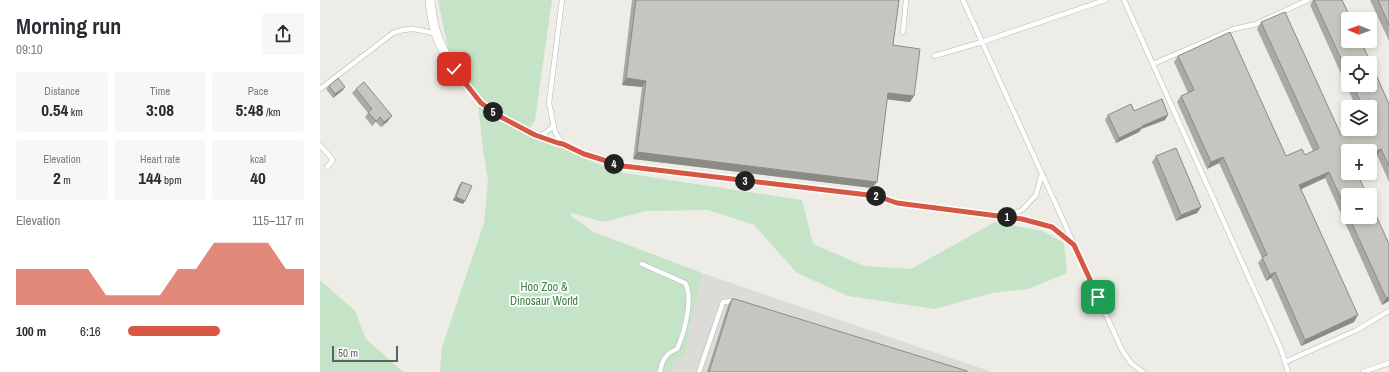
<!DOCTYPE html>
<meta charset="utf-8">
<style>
:root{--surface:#fff;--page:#f7f7f7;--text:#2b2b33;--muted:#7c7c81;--accent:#d65744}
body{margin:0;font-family:"Archivo Narrow",sans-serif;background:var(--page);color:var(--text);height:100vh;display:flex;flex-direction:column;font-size:15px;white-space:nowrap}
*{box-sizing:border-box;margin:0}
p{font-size:13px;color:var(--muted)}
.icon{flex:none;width:22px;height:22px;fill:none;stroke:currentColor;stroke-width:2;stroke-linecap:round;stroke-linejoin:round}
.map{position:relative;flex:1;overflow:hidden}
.details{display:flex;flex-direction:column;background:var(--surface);width:320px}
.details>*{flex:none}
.needle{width:26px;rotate:271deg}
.buttons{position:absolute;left:1021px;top:12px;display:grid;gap:8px}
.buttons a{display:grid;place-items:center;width:36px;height:36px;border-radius:4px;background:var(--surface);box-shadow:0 2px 6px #0003;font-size:20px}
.scale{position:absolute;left:12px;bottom:10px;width:66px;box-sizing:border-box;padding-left:4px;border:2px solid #5d6064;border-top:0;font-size:11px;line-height:14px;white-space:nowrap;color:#5d6064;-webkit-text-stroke:3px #fff;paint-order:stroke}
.pin{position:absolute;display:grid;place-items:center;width:34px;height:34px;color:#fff;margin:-17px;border-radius:8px;box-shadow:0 2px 6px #0006}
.km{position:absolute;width:20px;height:20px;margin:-10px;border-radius:50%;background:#222;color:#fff;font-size:11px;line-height:20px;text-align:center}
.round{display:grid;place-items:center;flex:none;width:42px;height:42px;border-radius:4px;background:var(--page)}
.overview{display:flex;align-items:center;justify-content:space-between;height:68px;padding:0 16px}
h1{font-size:22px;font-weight:800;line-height:30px}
.metrics{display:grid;grid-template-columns:repeat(3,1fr);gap:6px;height:68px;padding:4px 16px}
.metrics div{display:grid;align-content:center;border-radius:4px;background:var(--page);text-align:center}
.metrics b{font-size:17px;font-weight:800}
.metrics small{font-size:11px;font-weight:400}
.metrics p{font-size:11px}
.chart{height:112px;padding:8px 16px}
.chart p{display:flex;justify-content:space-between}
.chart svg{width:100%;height:72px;margin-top:4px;fill:var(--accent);opacity:.7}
ul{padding:0 16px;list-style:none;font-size:13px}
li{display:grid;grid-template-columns:64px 48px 1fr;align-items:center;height:30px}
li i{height:10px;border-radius:5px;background:var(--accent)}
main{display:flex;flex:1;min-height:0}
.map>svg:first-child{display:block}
</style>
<main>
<section class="details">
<div class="overview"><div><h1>Morning run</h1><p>09:10</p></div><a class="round"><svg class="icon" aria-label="share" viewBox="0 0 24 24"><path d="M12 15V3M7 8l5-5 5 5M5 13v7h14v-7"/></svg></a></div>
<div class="metrics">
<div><p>Distance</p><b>0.54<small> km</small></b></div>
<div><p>Time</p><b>3:08</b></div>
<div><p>Pace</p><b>5:48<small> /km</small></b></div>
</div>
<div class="metrics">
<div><p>Elevation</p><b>2<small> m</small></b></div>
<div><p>Heart rate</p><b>144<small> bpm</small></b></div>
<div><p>kcal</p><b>40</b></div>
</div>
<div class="chart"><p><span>Elevation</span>115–117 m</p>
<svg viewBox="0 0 160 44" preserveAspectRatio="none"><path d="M0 44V22L10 22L20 22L30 22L40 22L50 38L60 38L70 38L80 38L90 22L100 22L110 6L120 6L130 6L140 6L150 22L160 22V44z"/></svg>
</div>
<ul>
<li><b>100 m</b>6:16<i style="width:52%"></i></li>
</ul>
</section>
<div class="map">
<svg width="1069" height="372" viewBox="0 0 1069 372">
<rect width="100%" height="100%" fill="#eeece6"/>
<path fill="#dddbd8" d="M382 273 672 372H351L355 358 364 354Z"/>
<path fill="#c5e3c7" d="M118 0H232L215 120 207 133 297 172 482 200 493 244 544 266 591 269 675 222 723 231 744 243 747 273 708 289 672 293 615 309 528 296 477 273 434 225 388 210 326 211 283 222 252 213 250 215 274 232 382 273 364 355 355 359 351 372H120L122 347 164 223 168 181 163 149 158 104 130 58Z
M0 280 35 311 46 339 83 372H0Z"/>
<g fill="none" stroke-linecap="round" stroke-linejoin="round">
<defs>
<path id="service" d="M242 0 229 103 235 132 243 144 264 154 303 166 557 197 577 203 701 219 732 227 754 245
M643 0 802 350 811 363 823 372
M804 0 961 349 968 372
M583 32 586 0
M614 56 662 42 785 0
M833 64 914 29 936 24 988 0
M134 69 161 103 181 117 215 135C224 136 228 131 234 125
M0 89 73 33C89 26 100 30 116 34
M219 135 238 143 243 144
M0 145 13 160 7 167
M686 217 702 210 716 195 722 173
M322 264 365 283C374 297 364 334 357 349 346 353 342 360 340 372
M965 362 1037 330 1069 311
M379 372 403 302 411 301 417 303
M1043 372 1069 363"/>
<path id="minor" d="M110 0C113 31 118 43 134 69"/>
</defs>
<use href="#service" stroke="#b3b5b9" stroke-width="5.5"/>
<use href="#minor" stroke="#b3b5b9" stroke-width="10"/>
<use href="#service" stroke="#fff" stroke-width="4.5"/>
<use href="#minor" stroke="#fff" stroke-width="9"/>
</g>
<path fill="#aaaaa5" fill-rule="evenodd" d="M312 0H579L573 45 590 102 567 99 557 182 552 188 313 159 322 87 302 85Z
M993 0H1022L1069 104V182L1057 155 1028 151V217H1050L1069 244V301L1062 305 1005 178 981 189 1034 322 981 346 951 278 946 281 938 263 942 258 899 163 887 169 857 102 861 96 868 93 854 62 858 56 966 156 985 155 993 151 937 29 941 22 1021 135 1050 129V107H1036L990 5ZM1028 63 1050 85H1028Z
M1050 0H1069V41Z
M9 86 23 90 13 98 6 89Z
M36 89 68 121 61 127 56 122 52 126 45 117 48 113 32 93Z
M814 111 845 120 821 129 819 132 796 143 785 120 788 115Z
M836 156 881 207 877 213 856 221 832 162Z
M142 182 143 204 133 200 139 185Z
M412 299 647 372H387L408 305Z"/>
<path fill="#8b8b86" d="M306 78 326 81 322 87 302 85Z
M25 87 23 90 13 98 15 94Z
M568 93 594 96 590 102 563 99Z
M848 115 845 120 821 129 819 132 796 143 799 138 822 126Z
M72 116 68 121 61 127 64 122Z
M1061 149 1057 155 1050 158V154Z
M317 152 557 182 552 188 313 159Z
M903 157 899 163 887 169 891 162Z
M1009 172 1005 178 975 192 979 185Z
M136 197 145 201 143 204 133 200Z
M881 207 877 213 856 221 861 215Z
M955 272 951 278 946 281 950 275Z
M1069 297V301L1062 305 1066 298Z
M1038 315 1034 322 981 346 985 340Z"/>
<path fill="#c6c6c0" stroke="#8b8b86" d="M316 0H579L573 45 600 49 594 96 568 93 557 182 317 152 326 81 306 78Z
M994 0H1022L1031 19H1028V41H1041L1069 104V166L1061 149 1050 154V151H1028V173H1037L1047 195H1028V214L1009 172 979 185 1038 315 985 340 955 272 950 275 942 257 947 255 903 157 891 162 861 96 874 90 858 56 910 32 966 156 982 149 985 155 999 148 941 22 965 12 1021 135 1033 129H1035L1036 131 1041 129H1050V125H1051L1050 123V107H1043L1033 85H1050V63H1028V74Z
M1058 0H1069V25Z
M18 78 25 87 15 94 9 86Z
M44 82 72 116 64 122 60 117 56 121 48 112 52 109 36 89Z
M842 99 848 115 822 126V127L799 138 788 115 811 104 814 111Z
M856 148 881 207 861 215 836 156Z
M142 182 152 186 145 201 136 197Z
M1050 202 1069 244V297L1066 298 1029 217H1050Z
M412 299H415L647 371V372H389Z"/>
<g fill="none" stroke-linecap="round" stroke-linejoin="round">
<defs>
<path id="route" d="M134 69 161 103 181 117 215 135 238 143 243 144 264 154 303 166 557 196 577 203 702 219 732 227 754 245 778 297"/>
</defs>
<use href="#route" stroke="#fff" stroke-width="8"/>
<use href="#route" stroke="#d65744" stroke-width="5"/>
</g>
<g text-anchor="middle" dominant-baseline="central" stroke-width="3.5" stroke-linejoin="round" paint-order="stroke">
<g font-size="12" fill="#3f8146" stroke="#fff">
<text x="224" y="287">Hoo Zoo &amp;<tspan x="224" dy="14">Dinosaur World</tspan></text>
</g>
</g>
</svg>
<div class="buttons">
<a><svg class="needle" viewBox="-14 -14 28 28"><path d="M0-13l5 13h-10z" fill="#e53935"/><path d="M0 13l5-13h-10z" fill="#7c7c81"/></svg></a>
<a><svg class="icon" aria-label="locate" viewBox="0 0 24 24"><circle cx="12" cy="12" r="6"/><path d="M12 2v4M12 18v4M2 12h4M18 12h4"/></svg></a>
<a><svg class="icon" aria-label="layers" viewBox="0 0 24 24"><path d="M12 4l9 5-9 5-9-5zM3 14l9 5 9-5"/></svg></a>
<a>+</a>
<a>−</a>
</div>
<div class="scale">50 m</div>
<div class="pin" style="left:778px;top:297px;background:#1e9e55"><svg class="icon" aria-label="arrive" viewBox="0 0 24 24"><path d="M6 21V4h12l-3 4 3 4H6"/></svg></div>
<div class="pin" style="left:134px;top:69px;background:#d93025"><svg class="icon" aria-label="check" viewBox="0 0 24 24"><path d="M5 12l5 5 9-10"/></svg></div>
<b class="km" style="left:687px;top:217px">1</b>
<b class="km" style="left:556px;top:196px">2</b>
<b class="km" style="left:425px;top:181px">3</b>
<b class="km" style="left:294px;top:164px">4</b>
<b class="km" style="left:173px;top:112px">5</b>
</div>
</main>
